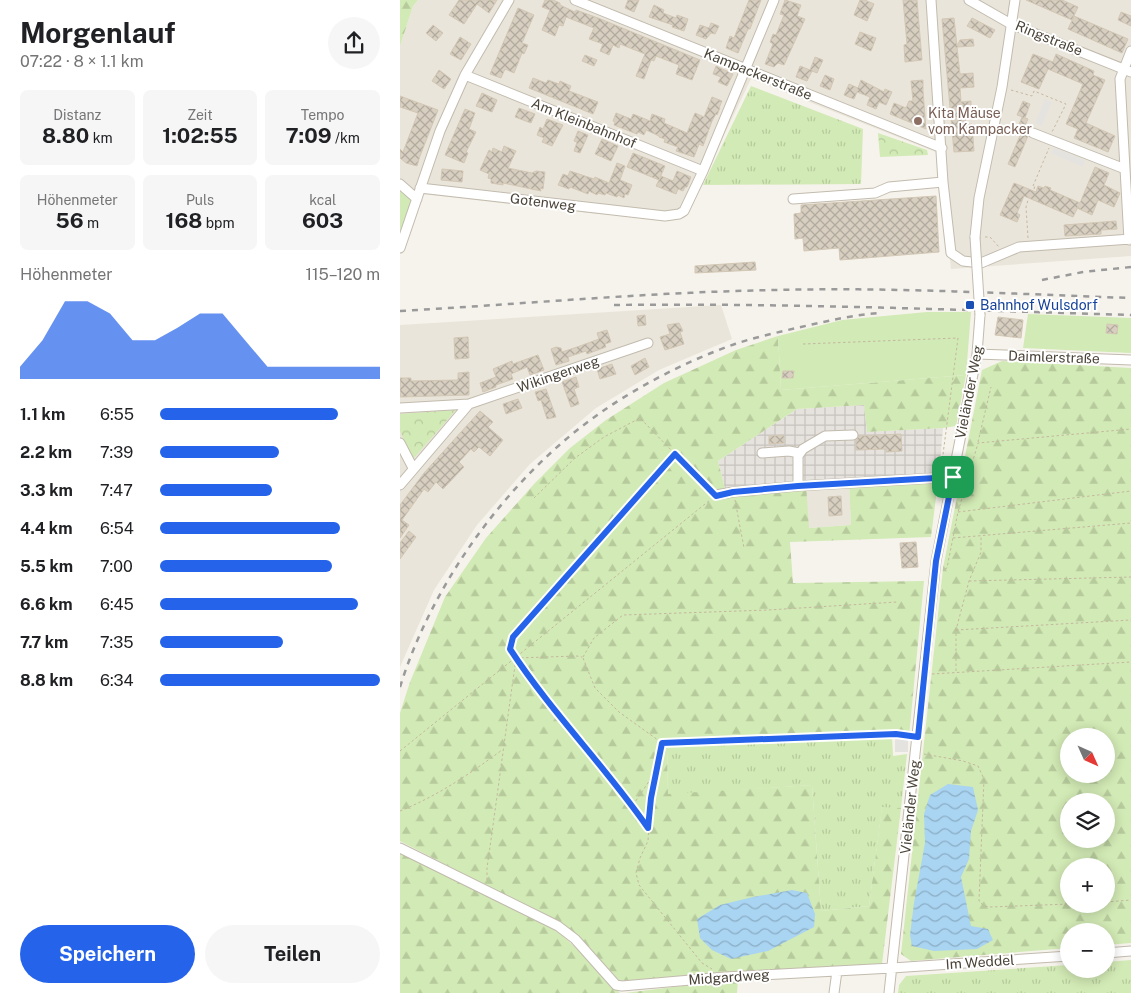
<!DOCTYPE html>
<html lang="de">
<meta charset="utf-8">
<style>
:root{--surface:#fff;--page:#f6f6f6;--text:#202124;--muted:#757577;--accent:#2563eb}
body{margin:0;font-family:"Public Sans",sans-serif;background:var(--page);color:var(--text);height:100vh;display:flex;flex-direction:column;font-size:19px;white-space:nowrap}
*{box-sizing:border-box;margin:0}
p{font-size:16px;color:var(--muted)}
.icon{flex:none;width:28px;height:28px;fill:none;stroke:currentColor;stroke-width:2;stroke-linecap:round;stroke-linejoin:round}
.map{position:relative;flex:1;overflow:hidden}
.panel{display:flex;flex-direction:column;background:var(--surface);width:400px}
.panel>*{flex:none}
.needle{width:32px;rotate:135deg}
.fabs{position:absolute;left:660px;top:728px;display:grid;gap:10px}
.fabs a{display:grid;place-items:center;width:55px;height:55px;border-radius:50%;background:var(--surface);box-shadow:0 2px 12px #0003;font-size:25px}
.pin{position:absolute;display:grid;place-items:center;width:42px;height:42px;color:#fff;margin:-21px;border-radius:10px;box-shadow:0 2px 8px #0006}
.round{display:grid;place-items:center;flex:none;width:52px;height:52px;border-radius:26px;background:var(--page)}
.head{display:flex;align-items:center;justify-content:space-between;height:85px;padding:0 20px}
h1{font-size:28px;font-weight:700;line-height:38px}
.figures{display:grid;grid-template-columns:repeat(3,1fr);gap:8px;height:85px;padding:5px 20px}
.figures div{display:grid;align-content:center;border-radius:8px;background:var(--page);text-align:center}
.figures b{font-size:21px;font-weight:700}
.figures small{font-size:14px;font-weight:400}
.figures p{font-size:14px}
.chart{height:140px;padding:10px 20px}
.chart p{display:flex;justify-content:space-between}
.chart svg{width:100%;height:90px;margin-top:5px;fill:var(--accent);opacity:.7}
.action{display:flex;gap:10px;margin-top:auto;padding:10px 20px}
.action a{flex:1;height:58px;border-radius:30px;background:var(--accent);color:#fff;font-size:20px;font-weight:700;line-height:58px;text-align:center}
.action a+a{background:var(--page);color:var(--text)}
ul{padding:0 20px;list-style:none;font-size:16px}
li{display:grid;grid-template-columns:80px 60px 1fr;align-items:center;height:38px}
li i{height:12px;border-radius:6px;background:var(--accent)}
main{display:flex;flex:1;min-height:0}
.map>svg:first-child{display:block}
</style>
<main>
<section class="panel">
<div class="head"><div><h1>Morgenlauf</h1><p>07:22 · 8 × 1.1 km</p></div><a class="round"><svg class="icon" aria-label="share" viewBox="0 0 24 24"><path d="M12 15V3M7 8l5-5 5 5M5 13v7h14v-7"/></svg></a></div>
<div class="figures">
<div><p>Distanz</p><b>8.80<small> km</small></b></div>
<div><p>Zeit</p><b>1:02:55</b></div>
<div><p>Tempo</p><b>7:09<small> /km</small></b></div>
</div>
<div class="figures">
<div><p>Höhenmeter</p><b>56<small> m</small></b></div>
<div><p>Puls</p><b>168<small> bpm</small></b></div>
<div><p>kcal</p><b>603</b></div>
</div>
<div class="chart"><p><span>Höhenmeter</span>115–120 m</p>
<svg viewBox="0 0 160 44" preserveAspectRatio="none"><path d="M0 44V38L10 25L20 6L30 6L40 12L50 25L60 25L70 19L80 12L90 12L100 25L110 38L120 38L130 38L140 38L150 38L160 38V44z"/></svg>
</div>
<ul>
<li><b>1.1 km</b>6:55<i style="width:81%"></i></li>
<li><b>2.2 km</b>7:39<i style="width:54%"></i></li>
<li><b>3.3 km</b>7:47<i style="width:51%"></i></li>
<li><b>4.4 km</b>6:54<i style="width:82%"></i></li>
<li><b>5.5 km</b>7:00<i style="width:78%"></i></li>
<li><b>6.6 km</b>6:45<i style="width:90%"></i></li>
<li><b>7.7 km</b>7:35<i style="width:56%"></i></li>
<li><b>8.8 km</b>6:34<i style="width:100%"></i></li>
</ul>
<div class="action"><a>Speichern</a><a>Teilen</a></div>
</section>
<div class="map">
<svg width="731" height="993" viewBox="0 0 731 993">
<defs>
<pattern id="industrial-grid" width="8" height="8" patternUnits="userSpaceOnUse" patternTransform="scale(1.25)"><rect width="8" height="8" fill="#e6e2dd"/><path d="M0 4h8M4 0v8" fill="none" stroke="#c7c3be"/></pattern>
<pattern id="grass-tufts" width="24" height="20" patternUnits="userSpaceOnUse" patternTransform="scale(1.25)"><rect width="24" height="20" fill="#d2eab5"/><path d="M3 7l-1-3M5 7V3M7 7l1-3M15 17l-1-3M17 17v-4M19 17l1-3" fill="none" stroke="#b6ca9c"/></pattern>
<pattern id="forest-firs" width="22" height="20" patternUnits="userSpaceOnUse" patternTransform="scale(1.25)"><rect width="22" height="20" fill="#d2eab5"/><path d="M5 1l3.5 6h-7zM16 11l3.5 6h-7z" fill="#b6ca9c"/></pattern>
<pattern id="park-crowns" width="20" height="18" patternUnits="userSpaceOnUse" patternTransform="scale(1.25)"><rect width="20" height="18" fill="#d2eab5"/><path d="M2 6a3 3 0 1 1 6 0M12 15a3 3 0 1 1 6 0" fill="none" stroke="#b6ca9c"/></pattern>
<pattern id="water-waves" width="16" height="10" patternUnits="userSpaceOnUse" patternTransform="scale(1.25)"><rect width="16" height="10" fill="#a9d4f2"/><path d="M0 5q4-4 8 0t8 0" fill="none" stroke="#8caec5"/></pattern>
<pattern id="building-cross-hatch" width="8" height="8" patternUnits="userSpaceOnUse" patternTransform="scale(1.25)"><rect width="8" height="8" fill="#d8cfc1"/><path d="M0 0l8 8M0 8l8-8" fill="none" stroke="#b1aa9e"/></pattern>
</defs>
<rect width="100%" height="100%" fill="#f6f3ec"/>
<path fill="#eae5da" d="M18 0H731V256L551 269 538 153 351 79 284 218 198 214 22 194 0 188V46L13 6Z
M321 305 332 339 259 370 196 408 130 464 77 525 34 590 0 667V325Z
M449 480 451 525 408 528 406 483Z"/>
<path fill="url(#industrial-grid)" d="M464 405 467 432 543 428 539 474 325 489 318 461 397 409Z"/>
<path fill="url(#grass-tufts)" d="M351 86 463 129 461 184 303 185Z
M492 736 493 756 507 754 501 808H482L469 906 421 911 412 785 268 795 267 748Z
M731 960V993H498L499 985 506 976 669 965V969H706V962Z"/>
<path fill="url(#forest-firs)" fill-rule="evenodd" d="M0 0H18L13 6 0 46Z
M378 336 381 390 566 375 556 426 543 428 467 432 464 405 397 409 318 461 325 489 406 483 409 528 451 525 449 480 539 474 531 537 390 542 393 583 524 581 509 736 267 748 268 794 412 785 421 911 469 906 482 807 501 808 482 964 220 981 179 937 158 923 0 841V713L10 682 45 597 86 538 135 483 170 448 206 420 264 383 336 350Z
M602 361 731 368V943L706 945V931H669V948L511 961 501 954 543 568 582 370ZM669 736H706V774H669ZM669 801H706V839H669ZM669 866H706V904H669Z
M0 852 154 928 186 957 220 993H0Z
M338 979 337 993H225Z"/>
<path fill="url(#park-crowns)" d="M478 133 527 150 528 155 480 157Z
M56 410 13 459 0 431V414Z"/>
<path fill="#d2eab5" d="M0 188 12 198 0 235Z
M527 312H571L566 375 381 390 378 336 442 320Z
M628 314 731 318V353L623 348Z"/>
<path fill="#e5e3e0" d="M645 99 652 102 642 126 635 123Z
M654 147 685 160 683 167 651 153Z
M495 737H508V752H495Z"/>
<path fill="url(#water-waves)" d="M548 784 573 787 578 810 571 831 569 859 561 877 571 926 588 929 593 940 577 949 534 951 512 946 510 935 514 903 525 843 524 814 530 795Z
M392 890 407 893 415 914 414 927 368 951 331 959 312 950 300 938 297 919 320 905 353 897Z"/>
<path fill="url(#building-cross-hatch)" stroke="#d3c7b4" d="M59 0H97L89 13 77 4 64 24 49 15Z
M145 0H153L160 3V5L175 12 176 10 198 18 300 60 292 80 276 74 279 65 256 56 254 61 251 60 244 79 236 76 245 54 220 44 219 48 213 45 209 55 200 51 203 44 189 39 194 28 166 17 163 26 159 25 155 36 142 30 150 10 142 7Z
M228 0H239L234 12 225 8Z
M349 0H361L350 29H348L338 53 326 48 330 36 334 38Z
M385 0 401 5 397 16 405 19 384 65 378 63 374 67 365 64 373 44 370 42 373 34 376 35 384 15 380 14Z
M460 0H465L474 4 467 21 454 15Z
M503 0H517L522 60 505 62 504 45 507 44Z
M626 0H662L678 7 672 20Z
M254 5 264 10 263 13 276 18 277 15 288 19 284 31 272 27 273 25 249 17Z
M118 8 134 15 122 43 128 45 124 54 122 53 114 73 105 69 101 78 90 74Z
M721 12 731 16V26L718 20Z
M674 16 728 39 722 53 668 29Z
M554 18 557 46 560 40 573 39 574 46 557 47 560 74 573 73 574 87 560 88 561 102 571 101V109H564L566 125 572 124 574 151 554 152 542 19Z
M572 18 595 30 590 38 567 26Z
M311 23 319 26 315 34 311 33 306 39 296 35 300 25 309 28Z
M33 25 43 33 36 41 26 33Z
M460 32 476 38 471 51 455 44Z
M60 37 71 44 61 60 50 54Z
M633 54 653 62 656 54 694 71 693 75 705 80 686 123 715 136 708 152 674 138 678 129 666 124 683 84 648 69 639 89 621 82Z
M185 55 197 60 194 66 182 61Z
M415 57 423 60 417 73 412 71 407 81 396 77 400 66 410 70Z
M316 66 333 74 327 86 318 82 321 77 313 74Z
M39 70 51 79 44 89 32 81Z
M425 75 434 79 430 90 420 86Z
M133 78 146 83 148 80 159 84 160 81 171 86 169 91 198 102 193 114 129 88Z
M461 80 484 92 485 89 492 92 486 105 479 102 476 109 467 105 470 97 457 92 454 99 444 95 449 84 458 88Z
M523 80V91L526 129 490 114 494 103 506 108 509 101H513L511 81Z
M82 93 97 100 92 112 76 106Z
M0 96 38 110 20 156 17 166 6 163 0 158V149L3 152 18 113 0 107Z
M312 97 322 101 319 108H320L317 115 316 114 312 121 303 146 299 144 294 157 276 151 278 147 264 142 265 139 259 137V136L246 130 244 135 238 132 237 134 214 125 215 122 213 121 216 113 231 119 233 114 250 121 252 114 265 119 264 123 287 133 295 113 304 117Z
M623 101 630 104 625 118 628 119 622 133 616 131 622 117H623L617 115Z
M119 108 135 114 131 123 115 117Z
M65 109 75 113 69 129 76 132 66 152 68 153 64 163 45 155Z
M147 119 163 125 152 146 142 142 144 138 137 135 140 127 143 129Z
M178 131 188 135 180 153 174 151 177 142 174 141Z
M621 133 628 136 615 167 608 164Z
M202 139 218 146 211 161 195 154Z
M104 146 116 151 108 168 132 173 136 171 145 172 143 189 140 188 141 191 103 183V185L91 183V179L88 178 89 174 80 170 89 150 92 152 93 148 102 152Z
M233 153 265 166 259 180 227 167Z
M217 163 225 166 220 180 232 185 228 195 225 194 224 198 218 195 217 197 206 193 205 195 198 193 197 195 189 191 188 194 170 187 169 189 158 185 163 174 168 176 170 171 194 179 195 177 209 183Z
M695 167 709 173 704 185 720 193 714 207 698 200 692 215 677 208 678 207 673 217 624 196 617 213 620 215 617 222 600 215 614 183 636 192 638 186 644 188 645 186 651 188 650 190 680 203Z
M42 169 63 171 62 182 41 180Z
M277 171 291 177 287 187H285L283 191 278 189 276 194 256 186 261 176 273 181Z
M536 196 539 252 440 260 439 248 404 251 403 238 395 239 394 214 401 213V205Z
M716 221 717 229 701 230V234L665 236 664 225Z
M355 262 356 270 295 273V266Z
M245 315 246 325 238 326 237 316Z
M598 317 623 320 621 338 595 335Z
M279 323 283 331 280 332 284 344 265 350 260 337 270 334 267 325Z
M707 324 718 325 717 334 706 333Z
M207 330 211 342 205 344 206 347 187 354 186 351 168 357 169 361 156 365 151 349 156 347 161 348 162 352 177 347 199 339 197 333Z
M68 337 69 358 55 359 54 338Z
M138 355 144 370 130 375 127 367 111 374 113 379 96 385V387L83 392 80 383 96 377 93 369 112 361 113 364Z
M245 358 249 367 235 375 231 366Z
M212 364 216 374 200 379 197 369Z
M383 371H394L393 378H382Z
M69 372V395L0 397V378H11V381L58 380V373Z
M176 377 179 387 174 389 179 404 171 407 162 382Z
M146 389 156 417 147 419 141 400 138 401 135 392Z
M118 399 122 408 106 414 103 404Z
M80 411 93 422 88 427 103 440 90 456 79 447 74 452 71 449 59 462 64 467 43 489 36 482 28 492 24 489 2 520 9 525 0 538V505L24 473Z
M501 434 502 451 486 452V449L456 450V441L459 436Z
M384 435V443L369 444V436Z
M441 496 442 515 429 516 428 497Z
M9 531 16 537 0 559V543Z
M516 542 518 567 502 568 500 543Z"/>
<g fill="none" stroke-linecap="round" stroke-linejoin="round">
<defs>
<path id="minor" d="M175 0 542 148
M531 0 543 182 551 253 563 261 581 263 619 247 731 239
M569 0 611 24 731 72
M65 75 303 171
M633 133 725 169
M0 184 17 199
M20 188 265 216 279 214 284 211 303 171 374 0
M393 199 475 193 489 187 543 182
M575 237 579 198 602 87 615 0
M729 240 720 79 731 51
M0 248 40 131 65 75 109 0
M577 354 731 360
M0 408 69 404 248 343
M0 443 13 468
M362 453 389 451 399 453
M0 485 69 404
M398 486V456L403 449 425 436 453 435
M316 495 333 492 398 486 553 477
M0 848 158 926 175 939 216 985 222 986 325 977 492 968 669 956
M706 953 731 951
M434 993 437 971
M489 993 536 561 577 354 580 315"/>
</defs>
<use href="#minor" stroke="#c2bbae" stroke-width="11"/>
<path stroke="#c4b79f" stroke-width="1" stroke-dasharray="2.5 2.5" stroke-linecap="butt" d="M611 90 632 96 634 91 666 104 652 132
M634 189 635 186H633L649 148
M585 237H590L599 247
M628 238 626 207 628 200
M587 301 606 302
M403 344 558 338 541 470
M578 442 591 387
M134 498 175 458 204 437 240 418 309 489
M335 500 344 548
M558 512 731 491
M553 538 731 523
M545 569 547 568 558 512 578 443 731 429
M569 581 731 577
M556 630 731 620
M183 657 194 638 223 615 368 610 497 602
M116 658 177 656 182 657
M183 658 195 688 219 712 262 743 251 798 248 841 240 858 236 873 239 885 302 963 312 969
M556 671V630L569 581 581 552V536
M532 674 731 662
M263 743 496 734 508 736
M0 751 310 500
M524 754 563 761 578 766 584 779 579 901 584 906 591 907 669 904
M233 805 256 771
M0 811C39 795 68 775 102 750
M248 828C205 766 151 713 110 649L113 637 274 455
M87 880V868C97 798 106 728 116 659
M706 902 731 900"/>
<use href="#minor" stroke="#fff" stroke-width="9"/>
<path stroke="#9a9a9a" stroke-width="2.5" stroke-dasharray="6 6" stroke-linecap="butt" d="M642 280 683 272 731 267
M214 305C386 303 559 310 731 315
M0 311C125 304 251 292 377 290 495 287 613 294 731 298
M0 687C33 581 110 476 200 413 240 385 289 360 335 344 356 337 379 332 401 327 427 321 453 315 479 313"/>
<defs>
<path id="minor-bridge" d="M575 237 580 315"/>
</defs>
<use href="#minor-bridge" stroke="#c2bbae" stroke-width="11" stroke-linecap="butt"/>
<use href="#minor-bridge" stroke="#fff" stroke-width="9"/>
</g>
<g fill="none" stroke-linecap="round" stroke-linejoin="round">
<defs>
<path id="route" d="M275 454 316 496 333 492 398 486 553 477 536 561 518 737 496 734 262 743 251 798 248 828C205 766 151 712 110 649L113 637Z"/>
</defs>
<use href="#route" stroke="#fff" stroke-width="10"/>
<use href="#route" stroke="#2563eb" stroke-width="6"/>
</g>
<circle fill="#8d6e63" stroke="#fff" stroke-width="2" cx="518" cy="121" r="5"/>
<rect fill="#1a4fb4" stroke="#fff" stroke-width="2" x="565" y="300" width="10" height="10" rx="2.5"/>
<g text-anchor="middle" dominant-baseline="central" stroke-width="4" stroke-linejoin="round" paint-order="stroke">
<g font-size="14" fill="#4b4439" stroke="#fff">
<text transform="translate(649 38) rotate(22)">Ringstraße</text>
<text transform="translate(358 74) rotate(22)">Kampackerstraße</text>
<text transform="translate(184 123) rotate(22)">Am Kleinbahnhof</text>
<text transform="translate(143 202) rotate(7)">Gotenweg</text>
<text transform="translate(654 357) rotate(2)">Daimlerstraße</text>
<text transform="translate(158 374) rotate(-19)">Wikingerweg</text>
<text transform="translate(569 392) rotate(-79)">Vieländer Weg</text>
<text transform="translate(510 807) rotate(-84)">Vieländer Weg</text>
<text transform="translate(580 962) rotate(-4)">Im Weddel</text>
<text transform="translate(329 977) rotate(-4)">Midgardweg</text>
</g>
<g font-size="14" fill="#785e54" stroke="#fff" text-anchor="start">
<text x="528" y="113">Kita Mäuse<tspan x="528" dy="16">vom Kampacker</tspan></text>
</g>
<g font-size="14" fill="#164399" stroke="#fff" text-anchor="start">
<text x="580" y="305">Bahnhof Wulsdorf</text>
</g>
</g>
</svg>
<div class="fabs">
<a><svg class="needle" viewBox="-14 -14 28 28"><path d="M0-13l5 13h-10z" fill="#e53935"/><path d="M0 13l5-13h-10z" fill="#757577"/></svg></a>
<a><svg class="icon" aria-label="layers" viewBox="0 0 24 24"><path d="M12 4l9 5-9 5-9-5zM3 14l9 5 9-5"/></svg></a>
<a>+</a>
<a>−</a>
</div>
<div class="pin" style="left:553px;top:477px;background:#1e9e55"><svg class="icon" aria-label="arrive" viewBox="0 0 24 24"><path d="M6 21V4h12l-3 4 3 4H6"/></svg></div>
</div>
</main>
